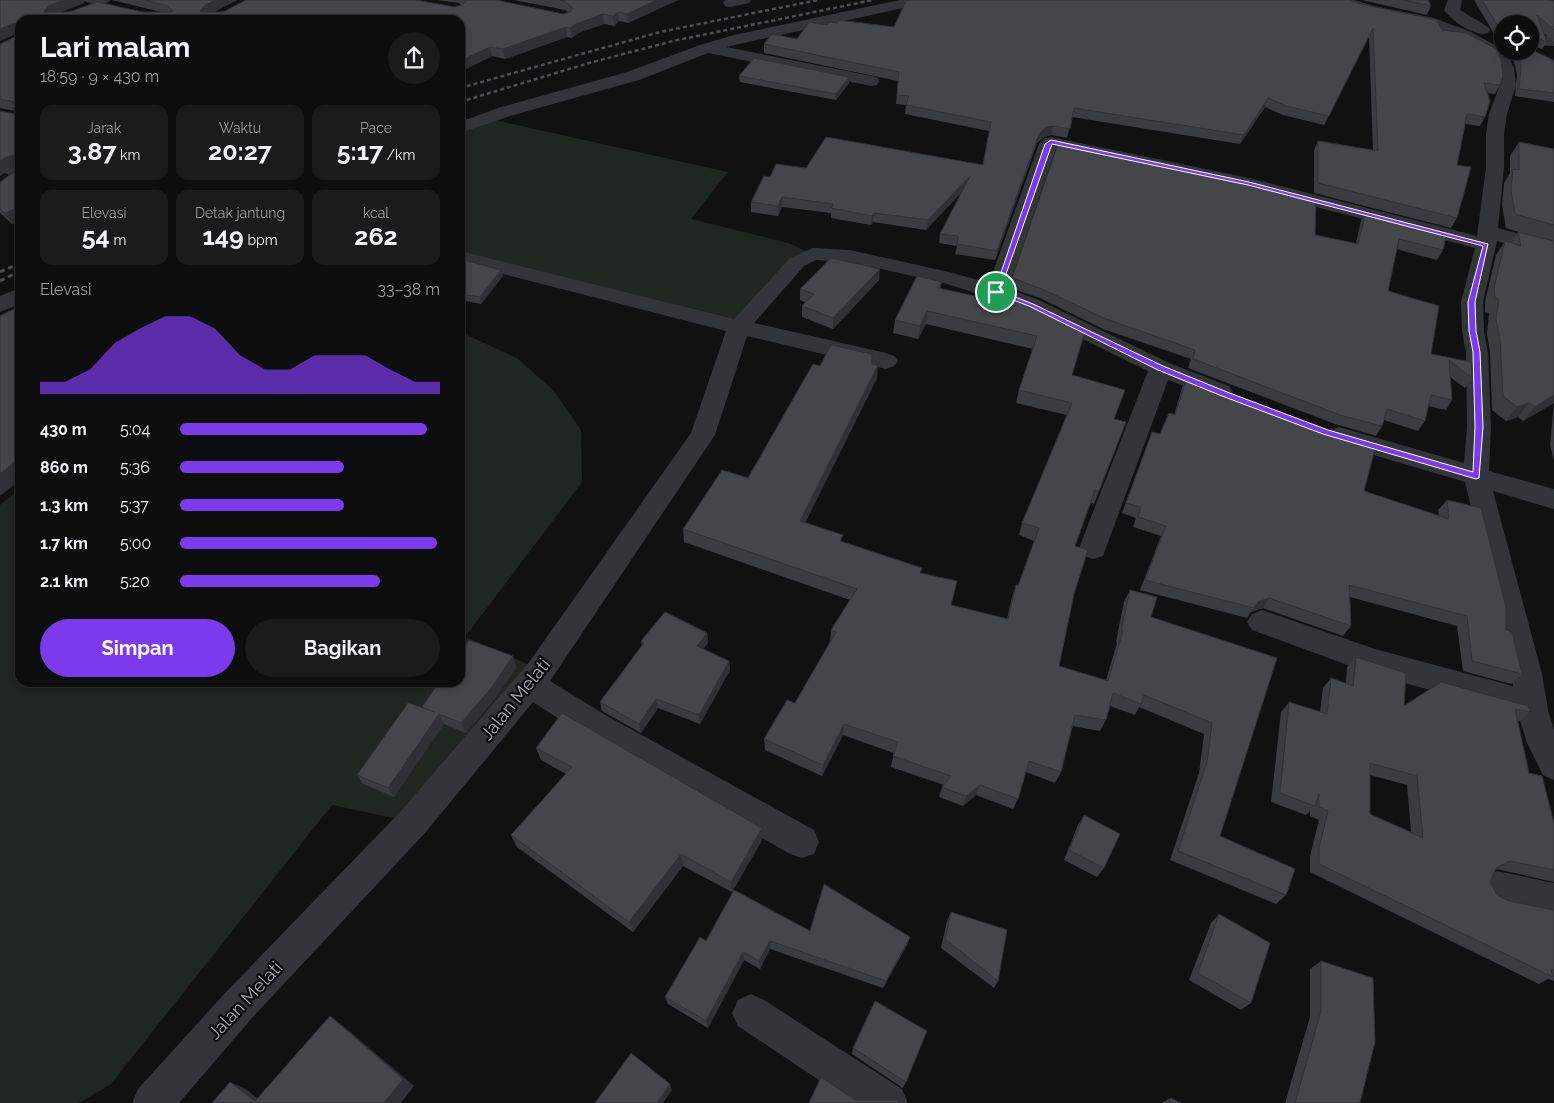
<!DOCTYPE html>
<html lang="id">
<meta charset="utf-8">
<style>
:root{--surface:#0d0d0e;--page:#1b1b1c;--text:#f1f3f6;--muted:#9a9c9e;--line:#2d2d2e;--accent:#7c3aed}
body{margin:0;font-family:Raleway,sans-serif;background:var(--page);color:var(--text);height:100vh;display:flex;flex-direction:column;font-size:19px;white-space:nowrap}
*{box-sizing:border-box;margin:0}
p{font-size:16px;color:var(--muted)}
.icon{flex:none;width:28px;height:28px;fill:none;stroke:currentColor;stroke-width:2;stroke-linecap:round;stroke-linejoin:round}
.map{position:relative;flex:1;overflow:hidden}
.sheet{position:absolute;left:15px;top:15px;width:450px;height:672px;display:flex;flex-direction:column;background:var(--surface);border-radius:15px;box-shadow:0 2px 8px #0003,0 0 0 1px var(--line)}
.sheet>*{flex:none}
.buttons{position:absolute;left:1494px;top:15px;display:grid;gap:10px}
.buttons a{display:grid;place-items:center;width:45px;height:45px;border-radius:50%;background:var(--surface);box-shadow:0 2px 8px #0003,0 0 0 1px var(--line);font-size:25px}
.pin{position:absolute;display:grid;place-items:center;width:42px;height:42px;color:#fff;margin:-21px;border:2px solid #fff;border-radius:50%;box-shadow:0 1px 5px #0007}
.round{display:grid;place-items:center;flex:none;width:52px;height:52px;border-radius:26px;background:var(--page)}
.headline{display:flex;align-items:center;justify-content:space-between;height:85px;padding:0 25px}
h1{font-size:28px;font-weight:700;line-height:38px}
.metrics{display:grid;grid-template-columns:repeat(3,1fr);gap:8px;height:85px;padding:5px 25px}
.metrics div{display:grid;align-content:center;border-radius:12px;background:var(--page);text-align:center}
.metrics b{font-size:25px;font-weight:700}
.metrics small{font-size:14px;font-weight:400}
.metrics p{font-size:14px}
.chart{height:140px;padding:10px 25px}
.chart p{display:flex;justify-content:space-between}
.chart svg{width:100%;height:90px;margin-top:5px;fill:var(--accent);opacity:.7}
.button{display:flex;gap:10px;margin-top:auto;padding:10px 25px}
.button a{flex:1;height:58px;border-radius:30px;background:var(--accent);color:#fff;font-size:20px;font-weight:700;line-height:58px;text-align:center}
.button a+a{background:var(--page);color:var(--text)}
ul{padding:0 25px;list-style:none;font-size:16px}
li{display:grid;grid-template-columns:80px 60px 1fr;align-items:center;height:38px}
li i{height:12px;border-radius:6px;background:var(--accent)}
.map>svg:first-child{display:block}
</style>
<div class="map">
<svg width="1554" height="1103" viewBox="0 0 1554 1103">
<rect width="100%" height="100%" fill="#111112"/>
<path fill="#202621" d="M486 118 728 172 691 219 788 243 813 254 739 327 460 257V128Z
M460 332 517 358 554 391 581 430 582 482 465 637 541 670 413 822 332 805 111 1084 79 1103H0V505L20 489V682H460Z"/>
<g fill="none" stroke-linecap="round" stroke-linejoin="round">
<path fill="#343539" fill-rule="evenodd" d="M79 0H111L101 6Z"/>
<path fill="#343539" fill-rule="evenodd" d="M725 0H751L749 3 730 7 725 6 723 3Z
M900 0H928L926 3 921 4 726 47 877 77 879 81 877 85 871 86 708 53 639 80 510 116 460 133V122L498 108 627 72 700 45 734 35Z
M1335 0H1354L1374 6 1434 18 1471 32 1502 49V51H1506L1514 68 1516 85 1507 114 1504 134V167L1498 228 1554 244V256L1497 241 1483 302 1484 331 1488 353 1491 427 1489 471 1554 489V509L1493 491 1542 674 1548 710 1554 730V780L1543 775 1527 743 1518 714 1375 675 1252 630 1247 622 1252 614 1262 610 1375 649 1513 686 1512 674 1465 482 1330 442 1327 436 1330 430 1339 427 1464 463 1467 427 1466 353 1462 331 1461 302 1475 248 1247 189 1056 148 1008 289 1039 300 1169 363 1229 386 1233 392 1229 398 1221 400 1168 380 1103 556 1093 559 1083 556 1079 548 1148 371 1023 310 988 297 944 283 850 262 816 260 804 266 754 323 886 353 894 356 898 361 894 366 886 369 747 336 715 435 550 681 607 716 814 830 819 842 814 854 802 858 790 854 585 736 533 702 425 833 252 1018 179 1103H132L138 1089 226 992 401 811 530 661 691 433 726 331 460 263V251L734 319 790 258 813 248 850 250 949 272 989 283 1039 144 1045 138 1051 137 1249 178 1477 236 1486 167V134L1489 114 1500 85 1498 68 1493 57 1460 39 1433 27 1358 11 1337 3Z
M1448 0H1462L1460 10 1488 27 1490 30 1488 33C1474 37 1452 21 1444 10Z
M1530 35 1554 36V46L1530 45Z
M0 160 20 166V178L0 172Z
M20 288V304L0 312V296Z
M1497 871 1554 883V919L1497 907 1485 901 1479 889 1485 877Z
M751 994 764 1000 902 1089 908 1103H853L738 1026 732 1013 738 1000Z"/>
<path stroke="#4d4f54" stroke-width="2.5" stroke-dasharray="4 3" stroke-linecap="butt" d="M460 88 660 32 818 0
M460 102 589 63 673 41 873 0"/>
<path stroke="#4d4f54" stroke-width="3" stroke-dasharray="5 4" stroke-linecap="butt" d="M0 272 20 263
M0 281 20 271"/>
</g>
<path fill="#3b3c40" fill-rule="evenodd" d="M0 0H83L84 3 61 12H161L112 0H237L214 12 455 7 461 5 459 3 437 0H496L563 14 568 12 565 10 514 0H678L628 23 619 21 614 26 604 24 578 33 572 38 567 37 505 59 492 56 460 72V20H20V221L12 224 0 213V182L14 172V167H12L0 176V111L15 114V111L0 108V44L15 37V34Z
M1362 0H1428L1431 6 1427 15Z
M1474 0H1547L1554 1V42L1543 32 1547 42 1542 49 1531 45 1530 46V24H1502V47Z
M1361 4 1442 30 1500 85 1495 94 1487 93 1485 117 1480 126 1465 124 1457 165V218L1451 228 1314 193V150L1318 141 1373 150 1369 37 1324 125 1283 115 1265 107 1240 144 1072 117 1067 138 1051 135 1044 137 1037 143 995 260 955 254 957 246 939 243 940 234 961 193 926 230 873 222 871 225 831 218V213L782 207 778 216 751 212V202L770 177 806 168 983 165 989 131 905 114 906 105 896 104 898 81 764 53V44L797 39 827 25 837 23 894 27Z
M1508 51H1530L1554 63V102L1515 96 1517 74 1514 62Z
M739 76 849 83 836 100 740 82Z
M1519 142 1554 149V461L1550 445 1554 403 1523 421 1518 417 1506 421 1492 410 1490 353 1487 334 1489 313 1485 312V302L1496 255 1505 241 1511 243 1518 232 1528 235 1506 228 1502 205 1504 183 1510 173V156Z
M1067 145 1315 235 1356 243 1361 221 1366 211 1443 250 1437 260 1396 249 1388 291 1431 354 1471 362 1472 378 1465 388 1450 377 1452 400 1446 410 1428 406 1425 421 1418 431 1384 420 1382 426 1376 436 1335 424 1188 368 1191 359 1103 329 1040 298 1010 288 1012 278Z
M460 259 501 270 503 276 481 304 460 300Z
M879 280 833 329 802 317V306L806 303 800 300V289Z
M942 282 940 289 993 300 997 288 1072 375 1114 419 1126 422 1094 504 1091 503 1075 546 1074 594 1059 666 1106 680 1117 643 1116 642 1124 602 1130 590 1151 617 1277 658 1220 836 1286 895 1276 904 1170 860 1199 773 1204 734 1139 707 1135 715 1110 706 1106 720 1100 731 1072 726 1061 772 1055 783 1026 772 1018 799 1013 809 976 795 963 806 939 797 942 787 944 785 891 767 894 753 843 735 822 776 765 750 764 739 795 703 830 642 831 630 850 600 684 542 683 529 748 478 820 366 872 364 877 378 805 523 842 542 921 573 951 605 1007 619 1012 597 1016 585 1018 586 1034 541 1019 535 1022 523 1067 415 1016 403 1019 390 1033 349 926 324 918 339 893 333 895 320Z
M1187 377 1364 491 1439 516 1438 510 1447 500 1506 630 1522 674 1511 684 1463 671 1457 626 1350 597 1351 626 1343 636 1263 608 1251 612 1247 618 1140 590 1161 536 1133 527 1136 518 1122 513 1152 432 1160 434 1174 415 1182 388Z
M707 633 708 643 703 649 729 661 730 670 700 724 658 708 641 733 602 711 600 702 642 645 641 641Z
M1356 657 1404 706 1441 682 1530 712 1518 722 1529 773 1554 823V882L1497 869 1495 871 1490 882 1497 895 1509 901 1554 910V981L1548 979 1539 984 1310 872V856L1319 820 1310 816V811L1306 815 1271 802 1281 712 1289 702 1320 712 1323 688 1331 678 1346 683 1347 667ZM1370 775 1407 785 1411 832 1370 814Z
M517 667 496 697 466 733 444 724 394 797 363 784 357 775 422 708Z
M536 748 762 828V840L732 892 683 866 633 932 517 847 511 835 566 774 541 760Z
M1084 815 1104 868 1097 877 1064 860 1078 825Z
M951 912 998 981 994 988 941 948 947 921Z
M1219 914 1251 1003 1241 1010 1189 980 1211 923Z
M810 931 910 937 907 945 883 988 770 949 760 969 744 960 708 1028 668 1004 665 997 706 941Z
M1321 961 1360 1103H1285L1310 1017V969Z
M853 1048 906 1082 903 1088 852 1054Z
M1170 1098 1181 1103H1162Z"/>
<path fill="#303134" d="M64 0H83L84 3 53 15 44 12 48 6Z
M215 0H237L208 15 204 20 200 11 204 6Z
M657 0H678L628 23 627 14Z
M618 12 619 21 614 26 613 16Z
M603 14 604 24 578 33 572 38 570 28 576 24Z
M15 23 20 32 0 41V29Z
M566 27 567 37 505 59 503 49Z
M490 47 492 56 460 72V61Z
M849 77V83L836 100V94Z
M1268 98 1265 107 1240 144 1244 135Z
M1053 126 1051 135 1044 137 1037 143 995 260 997 251 1039 134 1046 127Z
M15 155 20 166 12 167 0 176V161L6 157Z
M20 174V185L15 177Z
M970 176 968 185 926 230 928 220Z
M782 197V207L778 216V206Z
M20 207V221L12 224 5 213Z
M874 213 873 222 871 225 872 216Z
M880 269 879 280 833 329V318Z
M501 270 503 276 481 304 480 297Z
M927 311 926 324 918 339 920 326Z
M878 365 877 378 800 533V521Z
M1554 395V402L1523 421 1535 407Z
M1529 403 1518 417 1506 421 1517 407Z
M20 458V480L0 496V474Z
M1269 598 1263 608 1251 612 1247 618 1258 602Z
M707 633 708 643 698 656 697 646Z
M513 656 517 667 496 697 466 733 461 723Z
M729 661 730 670 700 724 699 715Z
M656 699 658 708 641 733 639 724Z
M439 714 444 724 394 797 388 788Z
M844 724 843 735 822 776 823 765Z
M980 785 976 795 963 806 966 796Z
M762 828V840L732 892 731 882Z
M681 854 683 866 633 932 629 922Z
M1510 861 1497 869 1483 876 1496 868Z
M910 937 907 945 883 988 886 981Z
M770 941V949L760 969 759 961Z
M743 952 744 960 708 1028 706 1021Z
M330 1016 342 1025 414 1086 401 1103H384Z
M230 1082 246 1089 263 1103 255 1101Z
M670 1084 672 1090 663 1103H657Z"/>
<path fill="#45464a" stroke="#303134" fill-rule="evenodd" d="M0 0H64L48 6 44 12H69L97 2 143 12H171L173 11 168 6 145 0H215L204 6 200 11 202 12H223L246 0H416L455 7 462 5 466 1 465 0H496L563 14 570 12 573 8 564 1 560 0H657L627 14 618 12 613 16 603 14 576 24 570 28 566 27 503 49 490 47 460 61V20H20V174L15 177 20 182V207L5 213 0 209V182L14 172 15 155 6 157 0 161V111L15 114V102L0 99V44L15 37V23L0 29Z
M910 0H1350L1361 4 1437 20 1442 30 1466 33 1497 49 1501 60 1503 76 1500 85 1484 83 1490 101 1485 117 1467 114 1457 165 1471 167 1457 218 1318 183V141L1378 151 1373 28 1329 116 1286 106 1268 98 1244 135 1074 108 1070 129 1053 126 1046 127 1039 134 997 251 957 244 958 236 940 234 970 176 928 220 874 213 872 216 831 208 833 204 782 197 778 206 751 202 764 176 770 177 776 164 806 168 826 137 983 165 991 122 906 105 909 96 897 95 899 72 764 44 772 34 797 39 809 22 827 25 829 22 837 23 839 20 894 27 906 1Z
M1404 0H1428L1431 6Z
M1482 0H1547L1554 1V30L1537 15 1547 42 1534 37 1533 42H1530V24H1502V33Z
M1530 49 1553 60 1554 63V93L1519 89 1521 66 1518 55 1516 51H1530Z
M754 58 849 77 836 94 739 76Z
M1059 141 1067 143V145L1316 198 1315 235 1358 244 1366 211 1447 232 1443 250 1399 239 1388 291 1439 306 1431 354 1471 362 1472 378 1449 360 1452 400 1431 395 1425 421 1387 409 1382 426 1340 415 1193 359 1195 350 1106 319 1042 289 1012 278Z
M1519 142 1554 149V225L1515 214 1511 191 1513 169 1519 170Z
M1518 232 1554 241V395L1535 407 1529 403 1517 407 1503 396 1500 339 1496 320 1499 299 1495 298 1494 288 1505 241 1521 246Z
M831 258 880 269 833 318 802 306 814 294 800 289Z
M460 259 501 270 480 297 460 294Z
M917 276 942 282 938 288 993 300 997 288 1025 299 1086 328 1072 375 1125 390 1114 419 1126 422 1099 491 1095 490 1075 546 1088 550 1074 594 1059 666 1108 681 1123 631 1121 630 1130 590 1157 597 1151 617 1277 658 1220 836 1295 869 1286 895 1178 851 1207 762 1212 723 1144 695 1141 704 1113 693 1106 720 1075 715 1061 772 1029 761 1018 799 980 785 966 796 942 787 951 776 893 756 898 742 844 724 823 765 764 739 787 700 795 703 836 632 831 630 857 589 683 529 722 470 748 478 813 364 820 366 831 345 872 354V364L878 365 800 521 843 535 840 541 922 568 920 573 957 581 951 605 1008 619 1016 585 1018 586 1039 528 1022 523 1072 403 1019 390 1037 336 927 311 920 326 895 320Z
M20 306V458L0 474V316Z
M1187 377 1322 429 1376 445 1364 491 1449 519 1447 500 1481 508 1506 607V630L1512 632 1522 674 1472 661 1467 616 1349 585 1351 626 1269 598 1258 602 1254 608 1145 580 1166 526 1138 517 1141 507 1126 503 1152 432 1160 434 1169 413 1175 415Z
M665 612 707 633 697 646 729 661 699 715 656 699 639 724 600 702 644 643 641 641Z
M469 640 513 656 492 687 461 723 439 714 388 788 357 775 408 703 435 712 422 707 439 682H460V653Z
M1356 657 1406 673 1404 706 1441 682 1528 706 1530 712 1515 709 1529 773 1542 776 1554 823V870L1510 861 1496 868 1490 882 1497 895 1509 901 1554 910V970H1551L1553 977 1319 864V848L1328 811 1319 807V794L1315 806 1280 793 1289 702 1327 714 1331 678 1353 686ZM1370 763 1417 776 1423 838 1370 814Z
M562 713 762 828 731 882 681 854 629 922 511 835 572 767 536 748Z
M1084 815 1120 834 1104 868 1069 850Z
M824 884 910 937 886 981 770 941 759 961 743 952 706 1021 665 997 700 937 706 941 734 890 810 931Z
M951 912 1007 930 998 981 945 939Z
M1219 914 1270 943 1251 1003 1198 973Z
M1321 961 1373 978 1375 1042 1360 1103H1295L1321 1011Z
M875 1001 927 1031 906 1082 853 1048Z
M330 1016 403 1079 384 1103H212L230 1082 255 1101Z
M631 1053 670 1084 657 1103H595Z
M821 1077 855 1100H899L897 1103H809Z
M1170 1098 1181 1103H1169Z"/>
<path fill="#7c3aed" stroke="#fff" fill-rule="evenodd" d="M1051 140 1249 182 1488 244 1475 302 1476 331 1480 352 1483 427 1479 478 1476 479 1323 434 1222 396 1158 370 1029 306 994 293 1045 144ZM1052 144 1248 185 1483 246 1468 302 1469 331 1473 352 1475 427 1473 472 1328 430 1227 392 1163 366 1033 304 1000 291Z"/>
<g text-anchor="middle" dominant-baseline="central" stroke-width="4.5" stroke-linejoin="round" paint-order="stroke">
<g font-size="18" fill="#a3a7b2" stroke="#0c0c0d">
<text transform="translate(515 699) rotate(-51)">Jalan Melati</text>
<text transform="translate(245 1000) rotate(-47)">Jalan Melati</text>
</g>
</g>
</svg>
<div class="buttons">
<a><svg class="icon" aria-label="locate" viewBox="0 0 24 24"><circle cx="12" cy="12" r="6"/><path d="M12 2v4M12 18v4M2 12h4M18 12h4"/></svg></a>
</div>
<div class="pin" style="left:996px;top:292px;background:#1e9e55"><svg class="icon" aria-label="arrive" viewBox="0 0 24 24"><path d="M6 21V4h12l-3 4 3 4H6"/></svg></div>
<section class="sheet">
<div class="headline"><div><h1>Lari malam</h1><p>18:59 · 9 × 430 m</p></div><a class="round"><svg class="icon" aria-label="share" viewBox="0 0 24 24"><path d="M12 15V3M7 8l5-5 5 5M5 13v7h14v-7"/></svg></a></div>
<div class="metrics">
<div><p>Jarak</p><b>3.87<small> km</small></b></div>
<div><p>Waktu</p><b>20:27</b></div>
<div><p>Pace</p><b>5:17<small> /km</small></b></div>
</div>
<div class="metrics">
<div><p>Elevasi</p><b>54<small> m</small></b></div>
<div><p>Detak jantung</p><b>149<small> bpm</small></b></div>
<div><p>kcal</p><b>262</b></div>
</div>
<div class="chart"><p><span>Elevasi</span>33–38 m</p>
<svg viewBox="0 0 160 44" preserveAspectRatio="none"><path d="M0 44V38L10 38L20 32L30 19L40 12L50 6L60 6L70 12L80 25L90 32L100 32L110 25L120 25L130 25L140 32L150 38L160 38V44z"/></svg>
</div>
<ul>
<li><b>430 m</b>5:04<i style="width:95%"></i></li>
<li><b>860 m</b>5:36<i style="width:63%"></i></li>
<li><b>1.3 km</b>5:37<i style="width:63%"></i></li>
<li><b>1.7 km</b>5:00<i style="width:99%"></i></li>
<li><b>2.1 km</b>5:20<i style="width:77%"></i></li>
</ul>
<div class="button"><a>Simpan</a><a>Bagikan</a></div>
</section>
</div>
